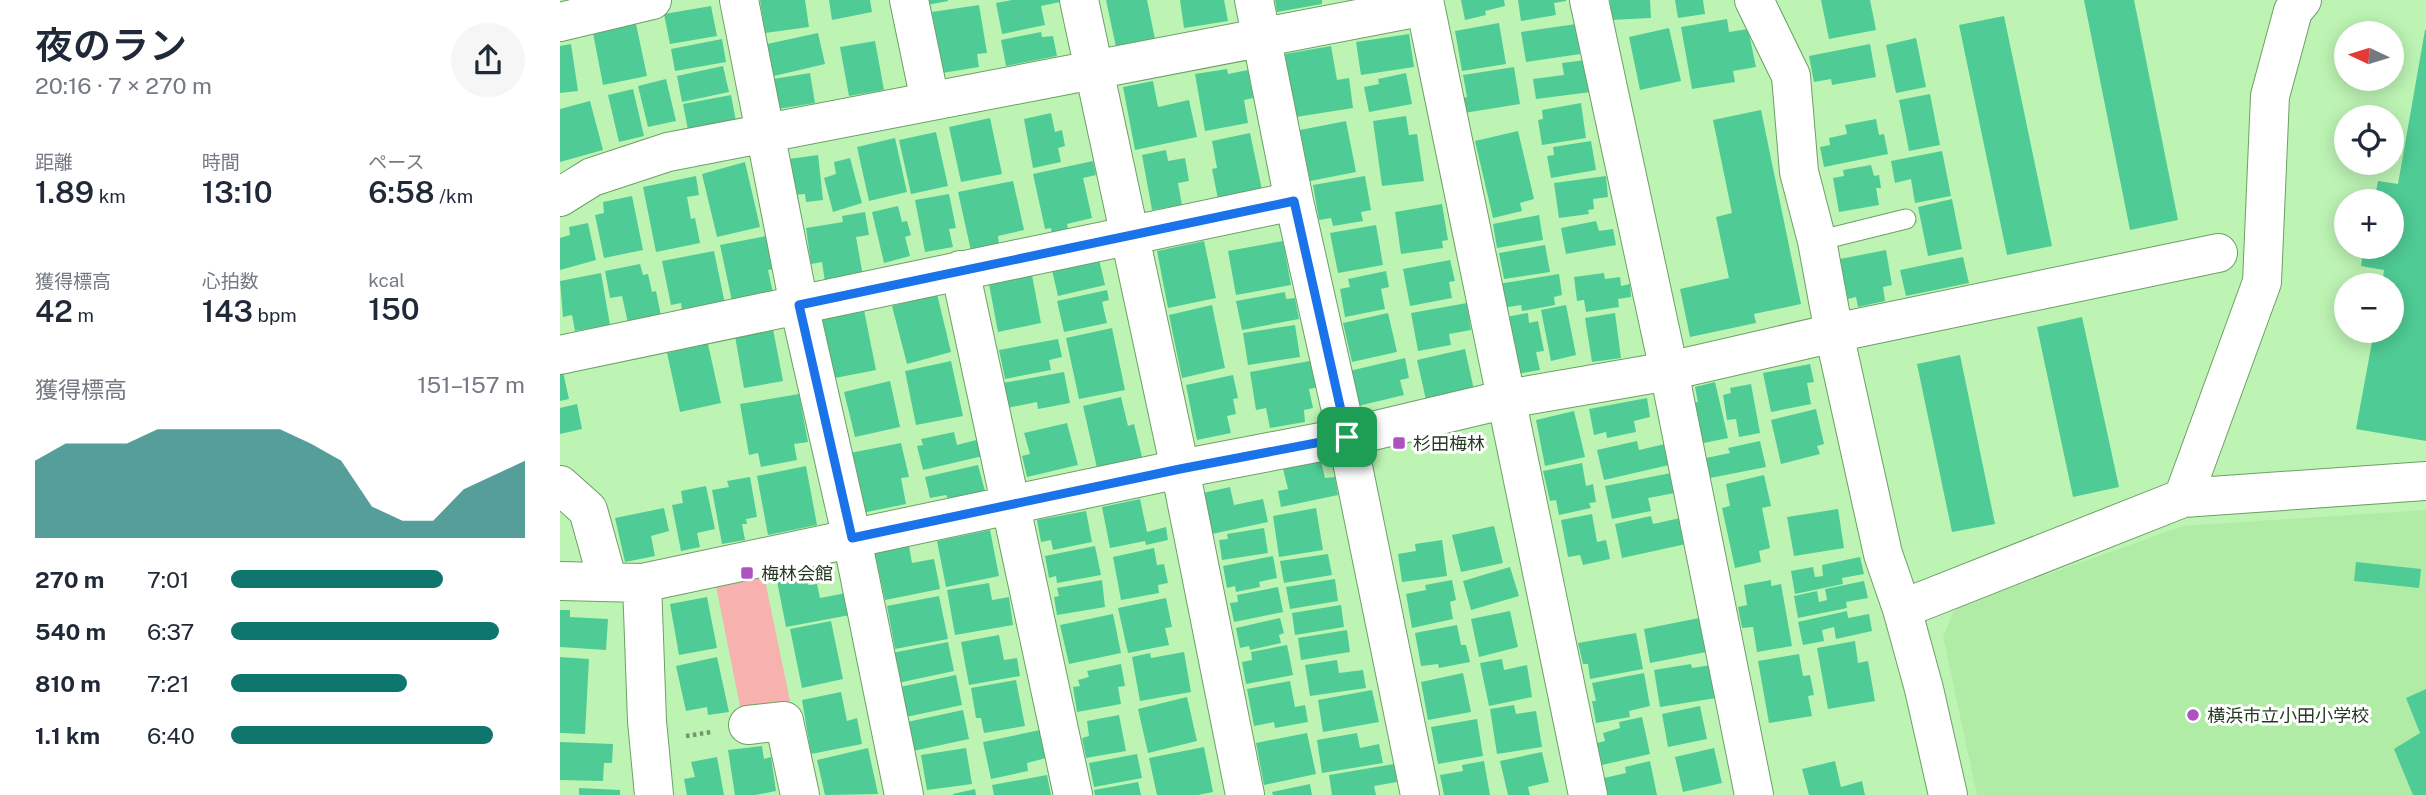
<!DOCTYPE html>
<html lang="ja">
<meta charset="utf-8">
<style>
:root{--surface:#fff;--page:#f6f6f7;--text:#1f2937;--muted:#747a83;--accent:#0f766e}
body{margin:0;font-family:"Public Sans","Noto Sans JP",sans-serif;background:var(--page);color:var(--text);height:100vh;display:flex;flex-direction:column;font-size:26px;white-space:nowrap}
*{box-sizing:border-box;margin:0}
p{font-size:23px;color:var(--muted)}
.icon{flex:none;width:38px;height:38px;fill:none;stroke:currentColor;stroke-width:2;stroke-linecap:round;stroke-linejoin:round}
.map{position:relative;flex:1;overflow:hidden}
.side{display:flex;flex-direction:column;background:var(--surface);width:560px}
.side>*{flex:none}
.needle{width:46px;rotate:274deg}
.fabs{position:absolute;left:1774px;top:21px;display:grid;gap:14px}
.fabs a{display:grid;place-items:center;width:70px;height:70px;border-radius:50%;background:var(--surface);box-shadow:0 4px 18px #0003;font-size:35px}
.pin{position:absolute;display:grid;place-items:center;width:60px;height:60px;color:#fff;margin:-30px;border-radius:14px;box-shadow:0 4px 10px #0006}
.round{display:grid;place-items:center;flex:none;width:74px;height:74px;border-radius:37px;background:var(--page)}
.overview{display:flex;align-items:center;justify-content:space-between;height:119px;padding:0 35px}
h1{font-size:38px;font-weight:600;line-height:52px}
.metrics{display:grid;grid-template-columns:repeat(3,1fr);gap:10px;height:119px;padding:7px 35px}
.metrics div{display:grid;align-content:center}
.metrics b{font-size:30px;font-weight:600}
.metrics small{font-size:19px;font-weight:400}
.metrics p{font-size:19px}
.chart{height:196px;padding:14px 35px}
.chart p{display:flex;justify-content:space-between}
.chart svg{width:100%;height:126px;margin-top:7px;fill:var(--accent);opacity:.7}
ul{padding:0 35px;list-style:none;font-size:23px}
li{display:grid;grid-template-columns:112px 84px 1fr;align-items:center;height:52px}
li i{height:18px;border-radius:9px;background:var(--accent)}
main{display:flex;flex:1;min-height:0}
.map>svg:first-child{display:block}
</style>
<main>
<section class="side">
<div class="overview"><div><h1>夜のラン</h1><p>20:16 · 7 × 270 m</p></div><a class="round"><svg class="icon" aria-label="share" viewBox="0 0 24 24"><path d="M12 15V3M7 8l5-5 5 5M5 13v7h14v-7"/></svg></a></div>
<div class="metrics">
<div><p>距離</p><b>1.89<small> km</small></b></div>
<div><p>時間</p><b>13:10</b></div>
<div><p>ペース</p><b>6:58<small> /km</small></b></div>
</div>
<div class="metrics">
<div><p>獲得標高</p><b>42<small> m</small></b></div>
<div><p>心拍数</p><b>143<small> bpm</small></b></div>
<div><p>kcal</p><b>150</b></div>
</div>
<div class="chart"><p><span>獲得標高</span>151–157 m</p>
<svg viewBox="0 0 160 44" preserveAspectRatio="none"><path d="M0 44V17L10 11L20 11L30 11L40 6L50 6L60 6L70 6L80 6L90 11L100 17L110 33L120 38L130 38L140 27L150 22L160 17V44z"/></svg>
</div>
<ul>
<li><b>270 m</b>7:01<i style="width:72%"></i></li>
<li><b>540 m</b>6:37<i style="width:91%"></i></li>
<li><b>810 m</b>7:21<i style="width:60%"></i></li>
<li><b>1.1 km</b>6:40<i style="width:89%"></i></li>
</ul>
</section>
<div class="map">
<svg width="1866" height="795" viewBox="0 0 1866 795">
<rect width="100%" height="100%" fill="#bdf4b4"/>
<path fill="#b0eca6" d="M1866 510V795H1417L1383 636 1396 607 1623 526Z"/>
<path fill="#f7b1af" d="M203 571 230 701 181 711 155 581Z"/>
<path fill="#4fcc95" d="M200 0H245L249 27 205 33Z
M269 0H310L312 12 272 20Z
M365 0H388V1L367 5Z
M452 0H499L500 2 481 6 485 25 442 34 436 3Z
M546 0H587L595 39 556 47Z
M620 0H664L668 21 624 28Z
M715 0H762V4L717 12Z
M901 0H944L945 6 925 11 926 15 905 20Z
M958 0H1006V1L994 3 996 15 961 21Z
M1050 0H1090L1091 18 1051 20Z
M1115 0H1143L1145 14 1118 18Z
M1261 0H1310L1316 30 1269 39Z
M1524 0H1574L1618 220 1570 230Z
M419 5 427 53 417 54 419 67 382 73 372 12Z
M151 6 157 36 110 44 104 14Z
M1444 16 1492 246 1447 255 1399 25Z
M1167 19 1169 32 1188 29 1196 67 1173 71 1175 82 1132 89 1121 27Z
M939 23 946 64 902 71 895 31Z
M76 24 87 76 43 85 33 33Z
M1016 24 1020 54 966 62 961 32Z
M1109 28 1121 81 1080 90 1069 37Z
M1865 30H1866V441L1796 429 1814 331H1832V285H1822L1824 270 1801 266 1804 247 1828 251V247H1832V223L1836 201 1815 197 1818 181 1838 184Z
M481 32 482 37 493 36 497 56 446 66 441 40Z
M258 33 265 64 214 76 207 44Z
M849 34 854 67 801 75 796 42Z
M1356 38 1366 87 1336 93 1326 45Z
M162 39 166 62 115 71 111 49Z
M315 41 324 90 289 96 280 47Z
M11 44 18 91 0 93V46Z
M1310 44 1316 77 1272 85 1271 79 1254 82 1249 56Z
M771 46 777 80 789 78 793 108 736 117 725 54Z
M1026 60 1031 92 976 99 973 79 1004 75 1002 63Z
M163 66 169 92 122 102 117 76Z
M954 67 960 104 904 113 902 98 907 97 903 75Z
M667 69 668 74 688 70 693 98 684 100 688 123 645 131 635 74Z
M250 73 255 103 218 109 213 79Z
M846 73 852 104 809 112 804 87 819 84 818 79Z
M106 79 116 121 88 127 78 86Z
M593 81 598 107 629 100 637 137 575 150 563 87Z
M73 89 84 136 59 142 48 95Z
M1370 94 1380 145 1349 151 1339 100Z
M171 95 176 121 128 130 123 104Z
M30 101 43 150 0 162V109Z
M1021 103 1026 138 982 145 978 120 983 119 982 110Z
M1201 110 1241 304 1194 314 1196 323 1130 337 1120 289 1169 278 1156 217 1172 213 1153 120Z
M491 113 495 132 502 130 505 146 498 148 501 162 473 168 464 119Z
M846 116 849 135 857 134 864 181 822 186 813 121Z
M430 118 442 174 401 182 389 127Z
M1316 119 1319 135 1324 134 1328 154 1264 167 1260 147 1270 145 1269 138 1287 134 1285 125Z
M786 121 796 172 750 181 740 130Z
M958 131 974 199 960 203 962 211 933 218 915 141Z
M376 132 388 186 351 194 339 140Z
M690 133 702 190 658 199 652 169 657 168 652 141Z
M335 138 347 192 309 201 297 147Z
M1031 141 1036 170 991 178 987 156 994 155 993 147Z
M606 150 608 161 625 158 629 181 618 183 622 205 592 210 582 155Z
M1382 151 1391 196 1355 203 1351 179 1335 183 1331 161Z
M258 155 263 200 246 202 245 194 233 195 229 159Z
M290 158 302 203 273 212 264 178 276 174 274 162Z
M533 161 536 175 523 178 532 218 507 224 509 232 492 236 491 228 485 229 473 174Z
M185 162 200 227 157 237 142 174Z
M1311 165 1314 176 1319 175 1321 188H1316L1319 205 1279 212 1273 178 1284 176 1283 170Z
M136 176 139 195 127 197 131 219 135 218 140 243 96 252 83 187Z
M805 176 811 210 801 212 803 221 773 226 771 218 759 220 753 185Z
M1046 176 1048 197 1033 199 1034 209 1028 210 1029 214 999 218 994 183Z
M453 181 464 230 438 236 439 245 411 251 398 192Z
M389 194 396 228 389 229 393 247 365 252 355 200Z
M72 196 83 250 44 258 35 215 44 213 43 202Z
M1392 199 1402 249 1368 256 1358 207Z
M882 204 888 240 882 241 883 248 841 254 835 212Z
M338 206 342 222 347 221 351 235 345 237 350 256 324 263 312 212Z
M305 212 309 235 296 237 303 276 265 282 262 262 251 264 246 228 283 222 282 216Z
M979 215 983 240 937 248 933 224Z
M1036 221 1039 231 1053 229 1056 245 1006 254 1001 228Z
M28 223 36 260 0 270V238L10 235 9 227Z
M816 225 823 265 778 273 770 233Z
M206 236 213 269 208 270 213 293 172 301 160 245Z
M644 241 656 298 608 308 597 251Z
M723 241 731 285 676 295 668 251Z
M985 245 990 272 944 279 939 253Z
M1326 250 1332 285 1323 287 1325 301 1298 307 1296 297 1288 299 1280 259Z
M154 251 165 304 122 312 121 303 111 305 102 261Z
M538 255 545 285 498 296 491 266Z
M1403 257 1409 283 1346 296 1340 270Z
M890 260 895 281 889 282 892 298 850 306 843 269Z
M80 264 83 275 88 274 92 292 96 291 101 316 68 323 62 296 50 298 45 271Z
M826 271 829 287 821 289 825 309 785 317 780 289 790 287 788 279Z
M41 273 50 325 15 331 12 315 3 317 0 281Z
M1044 273 1045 279 1060 277 1061 286 1070 284 1071 297 1058 299 1059 307 1026 312 1024 300 1017 301 1014 277Z
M999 274 1002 295 994 297 995 305 962 311 961 305 942 308 938 284Z
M472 275 481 323 438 332 429 284Z
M547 290 549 300 542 302 547 323 504 332 497 301Z
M725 292 726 299 735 298 739 319 682 330 676 301Z
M377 294 391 352 347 364 332 306Z
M907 303 911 330 889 334 891 345 858 351 851 313Z
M652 305 665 368 622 378 609 315Z
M1006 305 1016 355 991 361 981 310Z
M304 310 316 370 275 378 262 318Z
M828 313 837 352 792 362 783 323Z
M968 313 969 323 978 321 984 351 976 352 980 370 957 374 946 317Z
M1055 313 1061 358 1032 362 1025 318Z
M1522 317 1559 487 1513 497 1477 327Z
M735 325 740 357 688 365 683 333Z
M552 328 565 390 519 399 506 338Z
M213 329 223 381 184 388 175 336Z
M498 339 502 357 489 360 491 370 445 379 439 350Z
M148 344 161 403 120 412 107 353Z
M905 349 914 390 866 400 857 360Z
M1400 355 1435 524 1392 532 1357 364Z
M845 358 849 378 840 380 844 395 798 406 789 371Z
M755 360 760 387 749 389 753 408 744 410 745 422 710 428 706 408 696 410 690 372Z
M391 361 403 416 356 425 345 371Z
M1250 364 1254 382 1247 383 1251 404 1211 412 1203 373Z
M0 372H3L9 399 0 401Z
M504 372 510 403 478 409 477 402 447 408 443 383Z
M673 375 678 398 673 399 676 414 667 416 671 433 637 440 626 385Z
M330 381 340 427 295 437 284 392Z
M1155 382 1168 438 1139 444 1130 403 1138 402 1135 387Z
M1191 384 1200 433 1179 437 1176 419 1167 420 1163 395 1171 393 1170 388Z
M239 394 248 442 234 444 237 460 201 467 198 453 189 455 180 404Z
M561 397 568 426 574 424 582 457 537 468 523 406Z
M1087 398 1090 417 1074 421 1076 432 1047 438 1046 432 1034 435 1029 409Z
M17 404 22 429 0 434V408Z
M1256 409 1264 444 1257 446 1260 454 1221 464 1211 420Z
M1014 411 1025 457 985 466 976 420Z
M507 423 518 465 467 477 462 456 470 454 464 433Z
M394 432 397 445 420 439 423 456 363 470 357 446 363 445 361 439Z
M1077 441 1079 450 1105 444 1109 465 1044 480 1037 450Z
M1200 441 1206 467 1150 478 1146 458 1170 453 1168 448Z
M341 443 349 477 341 478 346 504 302 513 290 453Z
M761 461 765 478 775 477 778 495 721 507 718 491 728 489 723 469Z
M1022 463 1026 486 1033 484 1036 502 1029 503 1031 508 999 515 996 500 990 501 983 471Z
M418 465 425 491 388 499 386 495 370 498 365 477Z
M246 466 257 525 208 535 197 476Z
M1111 473 1115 493 1088 498 1091 511 1052 519 1045 486Z
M1204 475 1211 506 1202 508 1210 548 1199 551 1201 562 1175 568 1162 508 1170 506 1166 484Z
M190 477 197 517 186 519 187 524H182L185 540 162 544 152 490 169 487 167 481Z
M146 486 155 529 137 533 140 547 121 551 112 505 123 503 121 491Z
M670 487 674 505 703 499 708 522 652 534 643 493Z
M580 499 587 532 606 527 608 540 586 545 585 541 550 548 542 507Z
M104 508 109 531 91 536 95 556 65 562 55 518Z
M756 508 763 550 719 557 713 516Z
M1278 509 1284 548 1234 556 1227 517Z
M526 511 532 542 493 550 491 540 481 542 477 520Z
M1032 514 1037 542 1046 540 1050 559 1023 565 1020 555 1008 557 1001 520Z
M1091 516 1093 524 1120 518 1126 544 1062 558 1055 524Z
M934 526 943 563 901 572 892 535Z
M704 528 708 553 662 560 659 540 668 539 667 534Z
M430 530 439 576 386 587 377 541Z
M882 540 887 576 842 582 838 554 856 551 855 544Z
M349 546 352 563 374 559 380 589 325 600 315 553Z
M535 546 541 575 497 583 496 576 489 578 485 556Z
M594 548 597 565 604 564 608 583 598 585 599 593 561 600 553 557Z
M768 554 772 575 724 583 720 561Z
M713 556 717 578 699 582 700 587 676 592 675 586 667 588 663 566Z
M1300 557 1304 574 1282 578 1283 584 1235 594 1231 571 1253 567 1255 577 1263 576 1262 565Z
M1796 562 1861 569 1859 588 1794 581Z
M950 567 959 596 911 610 903 581Z
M237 572 238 579 247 577 248 585 257 584 260 598 286 593 290 615 226 627 216 576Z
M775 579 778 601 730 609 726 587Z
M542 580 545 607 497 615 494 597 499 596 497 588Z
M892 580 896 600 890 602 893 619 852 628 846 594 866 590 865 585Z
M1211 580V586L1221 584 1232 646 1197 652 1193 627 1182 628 1178 607 1187 605 1184 585Z
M1304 581 1308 598 1286 602 1287 608 1238 618 1234 596 1257 591 1259 602 1267 600 1265 589Z
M429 583 432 600 449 597 453 625 395 635 387 590Z
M718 587 723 612 674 622 670 603 678 602 677 595Z
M379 596 388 639 335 649 327 606Z
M147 597 157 648 119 655 110 604Z
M606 598 612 627 605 628 609 645 568 653 558 608Z
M781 605 784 627 735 635 732 613Z
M0 610H10V617L48 619 46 650 0 647Z
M950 611 958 647 919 657 911 619Z
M1287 611 1288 618 1309 614 1312 631 1276 639 1274 627 1262 630 1264 641 1243 645 1238 622Z
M553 614 561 653 509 664 500 625Z
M720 618 724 633 719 635 721 643 690 650 689 646 680 648 676 628Z
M1139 618 1146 652 1090 663 1084 629Z
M271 621 283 679 242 688 230 629Z
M897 625 901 645H906L910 662 879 668 878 664 861 666 855 633Z
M787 630 790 652 741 660 738 638Z
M1076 633 1083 669 1030 679 1028 664H1023L1018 643Z
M439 635 444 660 457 658 460 676 409 685 401 642Z
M1295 641 1298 663 1308 661 1315 701 1268 709 1257 648Z
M388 642 394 671 338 683 332 653Z
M727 645 733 675 686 684 682 662 692 660 691 652Z
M624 652 631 692 580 701 572 657 590 653 591 658Z
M1239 654 1243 676 1250 675 1254 695 1248 696 1252 716 1209 723 1198 661Z
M0 657 29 659 25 734 0 733Z
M157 657 169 712 148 715 147 707 126 711 116 666Z
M942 659 944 670 967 665 972 697 929 706 920 663Z
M777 660 779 673 803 670 806 688 750 696 745 665Z
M561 664 565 686 558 687 561 704 517 712 513 687 520 686 518 680 529 677 527 671Z
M1131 664 1132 668 1151 665 1156 698 1100 707 1094 670Z
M903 673 911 712 868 720 861 682Z
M1084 673 1090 706 1069 711 1070 717 1036 723 1032 701H1036L1032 683Z
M396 675 402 705 346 717 340 687Z
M456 680 465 726 424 733 421 718H416L411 688Z
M730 681 735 707 745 705 748 722 715 728 714 722 694 726 687 689Z
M1866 689V795H1853L1834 749 1860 733 1846 698Z
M812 690 819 722 763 732 758 700Z
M281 692 287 721 297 718 302 744 251 754 242 700Z
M627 697 637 741 588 753 578 709Z
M954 705 956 714 976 711 982 747 937 754 930 709Z
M1140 706 1147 739 1108 747 1102 714Z
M403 710 409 739 353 751 347 722Z
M559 715 566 751 526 758 522 738 529 736 527 721Z
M1082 717 1090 754 1042 765 1037 743 1045 741 1043 733 1060 728 1059 722Z
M917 719 923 756 878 764 871 727Z
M480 730 486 758 467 763 468 771 431 779 423 742Z
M747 733 756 774 704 785 696 743Z
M797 733 800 748 819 744 823 763 762 773 757 740Z
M0 742 53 744 52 763H44L43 781 0 780Z
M202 746 204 759 211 757 216 791 195 795H175L168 750Z
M644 747 653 792 638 795H597L589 758Z
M308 748 318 794 265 795 257 760Z
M406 748 412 784 367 790 361 755Z
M1154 748 1162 783 1123 792 1115 757Z
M982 752 989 782 968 787 970 795H948L940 761Z
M577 754 582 778 534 787 529 763Z
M157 757 164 795H127L124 779 135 777 131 762Z
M924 761 930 795H884L880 775 903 771 902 765Z
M1090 761 1097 795H1048L1044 778 1066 773 1065 767Z
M1275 761 1281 787 1302 781 1305 795H1249L1242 769Z
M834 764 837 782 814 786 816 795H772L769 775Z
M487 775 491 795H434L432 785Z
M578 782 581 795H535L534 790Z
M750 784 752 795H713L712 792Z
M19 788 60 790V795H19Z
M415 789 416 795H393V794Z"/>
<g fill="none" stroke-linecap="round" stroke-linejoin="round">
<defs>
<path id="lane" d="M1257 241 1346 219"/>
<path id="street" d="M179 0 239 305 292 539 344 795
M349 0 370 101
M519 0 620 469 685 795
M694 0 734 201 787 437 860 795
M864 0 1028 795
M1029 0 1109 371 1194 795
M1194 0 1231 76 1239 172 1257 241 1274 333 1323 554 1342 609 1364 689 1388 795
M0 22 92 0
M0 197 32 177 108 152 865 6
M400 270 513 795
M0 355 734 201
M0 485 28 510 48 582
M1623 498 1702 282 1710 96 1733 11 1742 0
M0 581 82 583 620 469 787 437 947 399 1109 371 1274 333 1658 253
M82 583 87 721 94 795
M1342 609 1623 498 1866 481
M188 725 224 721 240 795"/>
</defs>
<use href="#lane" stroke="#6ca064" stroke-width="21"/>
<use href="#street" stroke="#6ca064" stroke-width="40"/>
<path stroke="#72996c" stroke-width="4.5" stroke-dasharray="3.5 3.5" stroke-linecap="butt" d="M126 736 152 732"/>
<use href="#lane" stroke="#fff" stroke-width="19"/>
<use href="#street" stroke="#fff" stroke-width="38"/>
</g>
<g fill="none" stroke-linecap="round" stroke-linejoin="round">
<defs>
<path id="route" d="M734 201 787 437 620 469 292 538 239 305Z"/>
</defs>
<use href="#route" stroke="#fff" stroke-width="14"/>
<use href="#route" stroke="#1a73e8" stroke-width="9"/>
</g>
<g fill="#ad52be" stroke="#fff" stroke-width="2.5">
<rect x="832" y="436" width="14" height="14" rx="3.5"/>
<rect x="180" y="566" width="14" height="14" rx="3.5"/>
<circle cx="1633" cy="715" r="7"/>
</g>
<g text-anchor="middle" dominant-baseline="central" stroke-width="6" stroke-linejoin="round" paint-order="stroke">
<g font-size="18" fill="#243a21" stroke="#fff" text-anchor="start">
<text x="853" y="443">杉田梅林</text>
<text x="201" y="573">梅林会館</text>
<text x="1647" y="715">横浜市立小田小学校</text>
</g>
</g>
</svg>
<div class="fabs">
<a><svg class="needle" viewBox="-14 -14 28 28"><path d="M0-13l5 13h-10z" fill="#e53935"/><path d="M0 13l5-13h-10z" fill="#747a83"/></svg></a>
<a><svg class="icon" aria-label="locate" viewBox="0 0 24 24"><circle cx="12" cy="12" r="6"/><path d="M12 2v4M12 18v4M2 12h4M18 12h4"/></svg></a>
<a>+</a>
<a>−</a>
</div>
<div class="pin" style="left:787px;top:437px;background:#1e9e55"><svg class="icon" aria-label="arrive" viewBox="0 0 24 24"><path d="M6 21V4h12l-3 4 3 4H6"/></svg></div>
</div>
</main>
